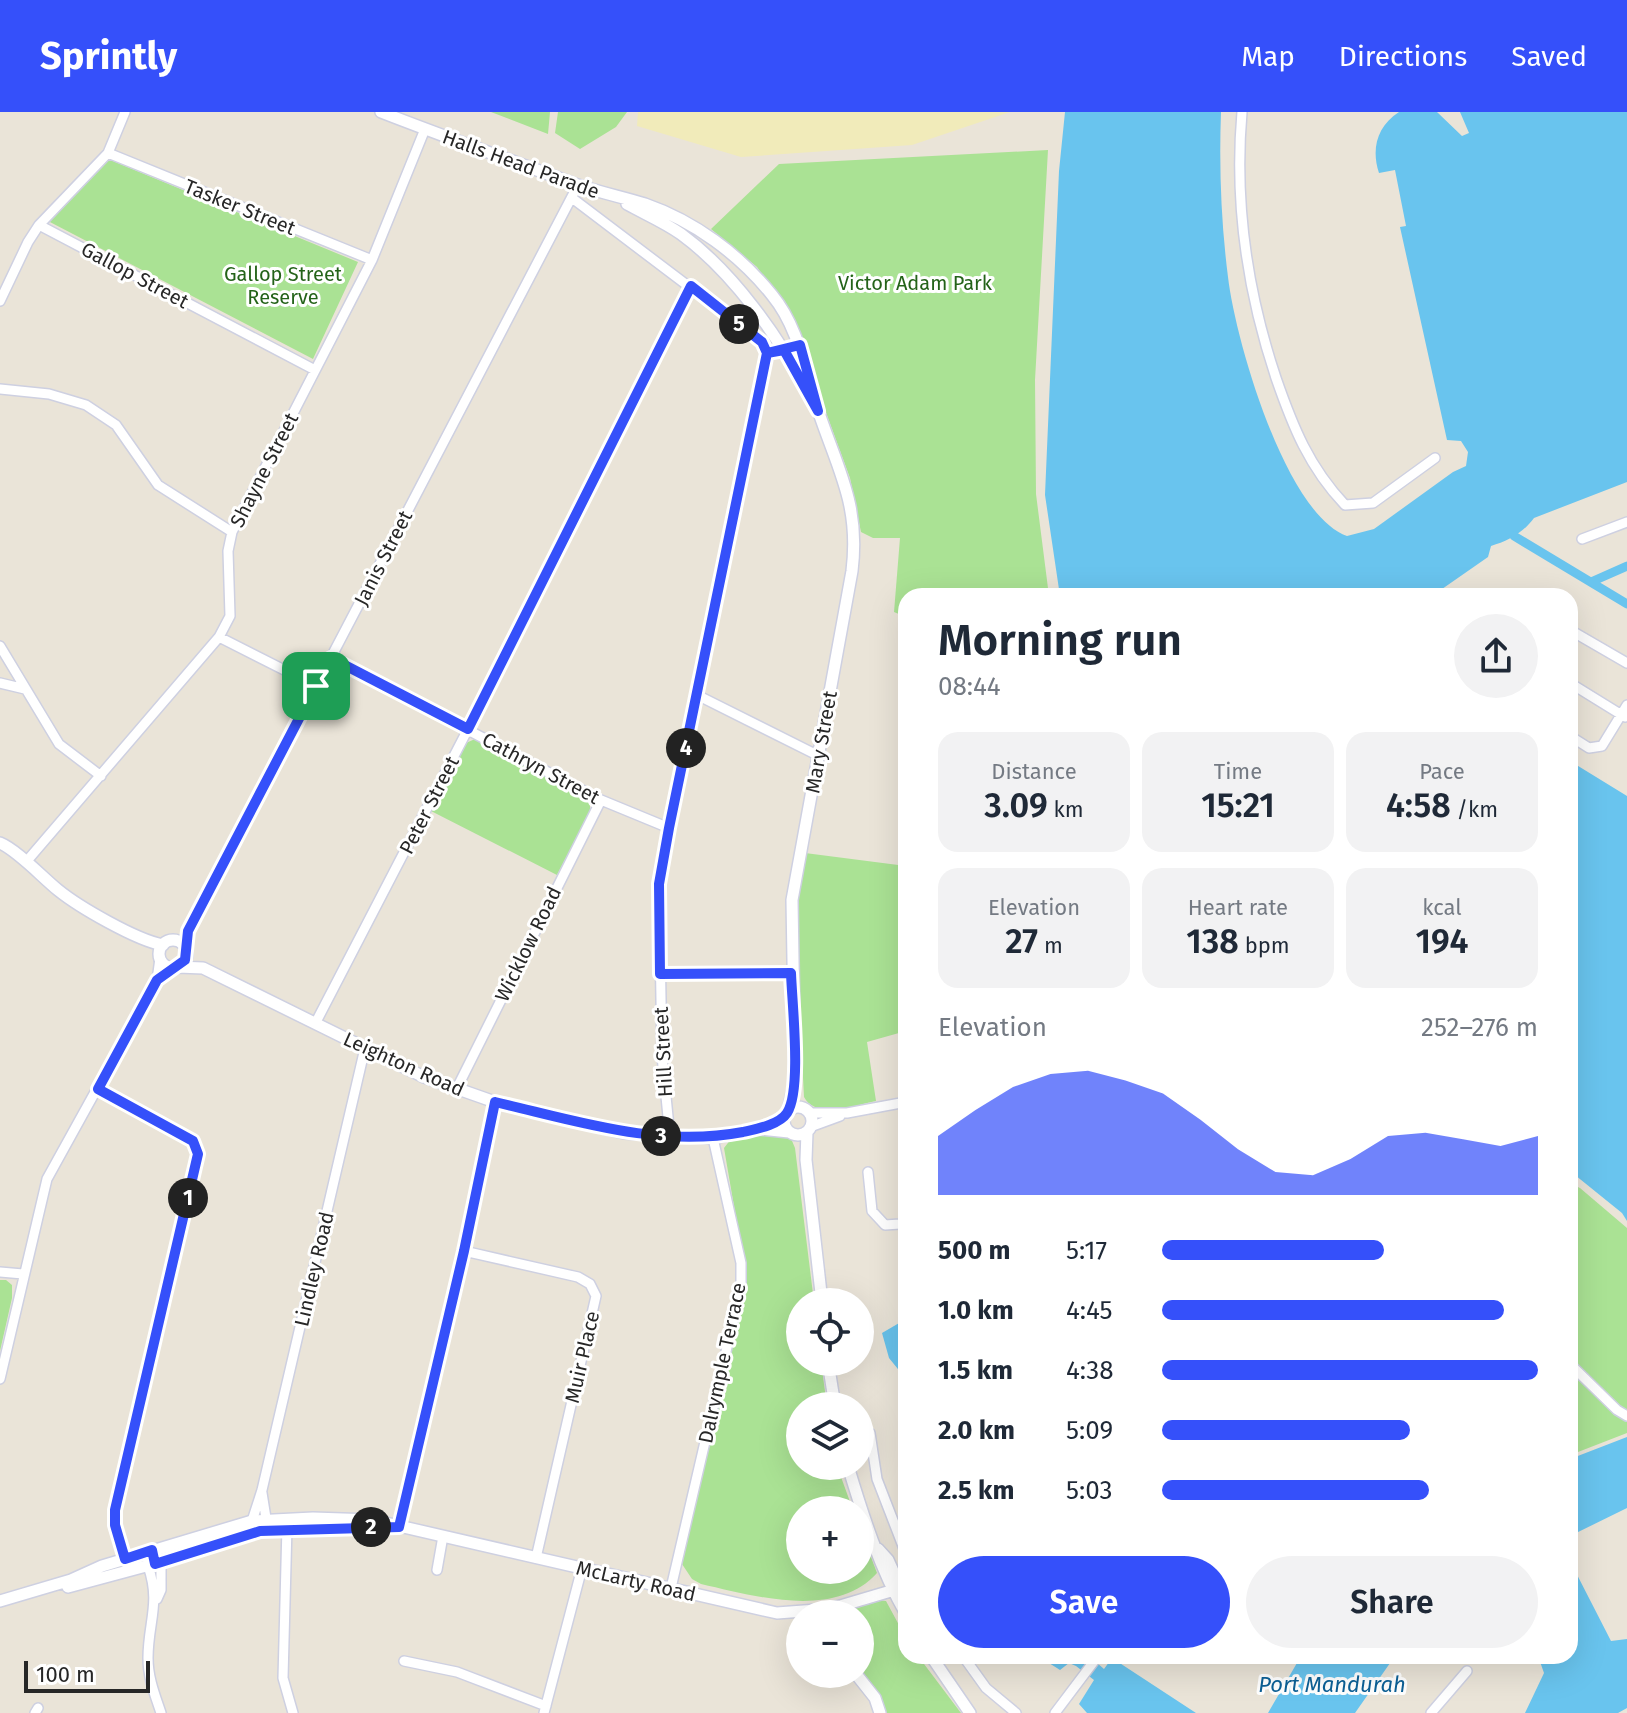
<!DOCTYPE html>
<meta charset="utf-8">
<style>
:root{--surface:#fff;--page:#f2f2f3;--text:#1f2937;--muted:#747a83;--accent:#3550fa}
body{margin:0;font-family:"Fira Sans",sans-serif;background:var(--page);color:var(--text);height:100vh;display:flex;flex-direction:column;font-size:30px;white-space:nowrap}
*{box-sizing:border-box;margin:0}
p{font-size:26px;color:var(--muted)}
.icon{flex:none;width:44px;height:44px;fill:none;stroke:currentColor;stroke-width:2;stroke-linecap:round;stroke-linejoin:round}
.map{position:relative;flex:1;overflow:hidden}
.sheet{position:absolute;left:898px;top:476px;width:680px;height:1076px;display:flex;flex-direction:column;background:var(--surface);border-radius:24px;box-shadow:0 8px 32px #0002}
.sheet>*{flex:none}
.buttons{position:absolute;left:786px;top:1176px;display:grid;gap:16px}
.buttons a{display:grid;place-items:center;width:88px;height:88px;border-radius:50%;background:var(--surface);box-shadow:0 8px 32px #0002;font-size:40px}
.scale{position:absolute;left:24px;bottom:20px;width:126px;box-sizing:border-box;padding-left:8px;border:4px solid #272727;border-top:0;font-size:22px;line-height:28px;white-space:nowrap;color:#272727;-webkit-text-stroke:6px #fff;paint-order:stroke}
.pin{position:absolute;display:grid;place-items:center;width:68px;height:68px;color:#fff;margin:-34px;border-radius:16px;box-shadow:0 4px 12px #0006}
.km{position:absolute;width:40px;height:40px;margin:-20px;border-radius:50%;background:#222;color:#fff;font-size:22px;line-height:40px;text-align:center}
.round{display:grid;place-items:center;flex:none;width:84px;height:84px;border-radius:42px;background:var(--page)}
.head{display:flex;align-items:center;justify-content:space-between;height:136px;padding:0 40px}
h1{font-size:44px;font-weight:600;line-height:60px}
.figures{display:grid;grid-template-columns:repeat(3,1fr);gap:12px;height:136px;padding:8px 40px}
.figures div{display:grid;align-content:center;border-radius:20px;background:var(--page);text-align:center}
.figures b{font-size:34px;font-weight:600}
.figures small{font-size:22px;font-weight:400}
.figures p{font-size:22px}
.chart{height:224px;padding:16px 40px}
.chart p{display:flex;justify-content:space-between}
.chart svg{width:100%;height:144px;margin-top:8px;fill:var(--accent);opacity:.7}
.action{display:flex;gap:16px;margin-top:auto;padding:16px 40px}
.action a{flex:1;height:92px;border-radius:48px;background:var(--accent);color:#fff;font-size:32px;font-weight:600;line-height:92px;text-align:center}
.action a+a{background:var(--page);color:var(--text)}
ul{padding:0 40px;list-style:none;font-size:26px}
li{display:grid;grid-template-columns:128px 96px 1fr;align-items:center;height:60px}
li i{height:20px;border-radius:10px;background:var(--accent)}
header{display:flex;align-items:center;gap:48px;box-sizing:border-box;height:112px;padding:0 40px;background:var(--accent);color:#fff}
header strong{font-size:38px}
nav{display:flex;gap:44px;margin-inline-start:auto;font-size:28px}
.map>svg:first-child{display:block}
</style>
<header>
<strong>Sprintly</strong>
<nav><a>Map</a><a>Directions</a><a>Saved</a></nav>
</header>
<div class="map">
<svg width="1627" height="1601" viewBox="0 0 1627 1601">
<rect width="100%" height="100%" fill="#eae4d8"/>
<path fill="#aae294" d="M491 0H550L548 22Z
M558 0H627L616 15 580 37 555 21Z
M1048 38 1035 268 1036 382 1049 484H906V505L894 500 900 426H873L861 420 850 366 817 276 806 235 776 182 757 155 711 117 779 52Z
M108 47 358 150 313 247 48 109Z
M475 627 587 685 590 689V700L557 763 431 699 466 631Z
M805 741 906 754V919L867 930 876 989C856 993 816 1008 804 985L795 809Z
M774 1019 790 1024 795 1036 814 1190H800V1250H821L827 1294H800V1354H837L853 1398H800V1458H860V1416L877 1461C835 1508 754 1484 701 1472L692 1467 682 1452 747 1170 724 1036 731 1027Z
M1570 1071 1580 1076 1627 1116V1321L1578 1340 1570 1330Z
M0 1168H6L12 1173V1186L0 1239Z
M877 1488 886 1489 906 1526V1544H918L961 1601H886L874 1576 860 1559V1502H843Z"/>
<path fill="#f1ebba" d="M638 0H1010L912 33 741 45 637 14Z"/>
<path fill="#69c4ee" d="M1065 0H1221C1219 55 1221 110 1228 165 1235 226 1285 402 1347 424L1374 417 1453 360 1466 354 1468 340 1461 329 1447 328 1400 115 1406 114 1395 58 1379 61C1371 37 1377 14 1399 0H1437L1462 24 1469 21 1460 0H1627V370L1534 406C1523 421 1508 429 1491 434L1488 445 1432 484H1060L1045 383 1059 59Z
M1570 649 1627 684V1109L1622 1101 1570 1059Z
M906 1207V1267L889 1246 882 1221Z
M1627 1325V1396L1570 1424V1347Z
M1570 1449 1611 1529 1627 1527V1596L1618 1601H1525L1544 1561 1538 1544H1570Z
M1038 1544H1089L1104 1557 1112 1546 1196 1601H1087L1079 1592 1094 1568 1076 1554 1069 1551 1060 1558Z
M1301 1544H1395L1355 1601H1268Z"/>
<g fill="none" stroke-linecap="round" stroke-linejoin="round">
<path stroke="#69c4ee" stroke-width="9" d="M1514 424 1627 492
M1591 470 1627 454"/>
<defs>
<path id="minor" d="M1242 0C1234 91 1247 179 1276 266 1293 315 1309 355 1345 393L1373 391 1435 346
M108 41 372 148
M572 86 762 230 767 241 800 233
M39 113 315 258
M0 189 28 130 39 113 108 41 125 0
M0 277 49 282 86 293 116 313 158 373 232 420
M1582 427 1627 410
M1570 518 1627 551
M219 525 316 574
M0 534 59 632 101 664
M331 546 601 688 669 716
M0 571 25 577
M1570 571 1625 605
M697 583 819 644
M1570 624 1589 636 1602 634 1627 593
M26 750 219 525 230 504 228 439 232 420 372 148 425 17
M185 834 188 819 578 73
M660 862 791 861
M157 868 172 855
M316 910 468 617 691 174
M98 977 193 1029 198 1042 115 1398V1413L127 1452
M456 978 601 688
M809 1001H847L906 990
M810 1015 840 1004
M670 1025 662 944 659 772 767 241
M868 1060 872 1099 885 1113 900 1112 906 1109
M464 1139 578 1165 590 1172 596 1184 536 1446
M0 1160 23 1162
M1570 1252 1617 1298 1627 1304
M0 1267 47 1067 157 868 160 846
M870 1321 877 1367 906 1442
M262 1381 266 1406
M252 1409 262 1378 365 936
M287 1414 283 1566 293 1601
M399 1415 464 1139 495 990
M148 1454C161 1491 148 1510 148 1546 148 1566 155 1583 161 1601
M437 1458 443 1424
M671 1476 741 1175V1151L713 1026
M157 1487 161 1478V1450
M963 1544 986 1576 1016 1601
M404 1549 457 1560 546 1594
M35 1601 38 1596
M544 1601 582 1456
M1055 1601 1098 1544
M1431 1601 1467 1559"/>
<path id="tertiary" d="M381 0C445 25 510 48 575 72 598 80 622 85 645 92 694 109 739 142 772 183 800 217 805 261 819 301 839 360 860 394 852 459L792 788 795 968 788 999
M627 92C645 102 664 110 681 122 733 160 779 225 808 281
M0 731C17 738 42 765 58 778 79 795 136 828 163 833
M159 842a14 14 0 1 1 28 0a14 14 0 1 1-28 0Z
M178 855 203 856 424 965 495 990 624 1021 713 1026 759 1017 789 1020
M784 1009a14 14 0 1 1 28 0a14 14 0 1 1-28 0Z
M807 1020 806 1048 822 1190
M828 1250 835 1294
M848 1354C863 1404 880 1457 906 1502
M878 1437 888 1448 903 1481
M68 1475 161 1450 260 1419 358 1415
M0 1489 71 1468 102 1454 252 1409 313 1406 373 1408 777 1501 830 1497 901 1476
M931 1544 970 1601
M856 1562 875 1586 880 1601"/>
</defs>
<use href="#minor" stroke="#ced0e1" stroke-width="12"/>
<use href="#tertiary" stroke="#ced0e1" stroke-width="14"/>
<use href="#minor" stroke="#fff" stroke-width="9"/>
<use href="#tertiary" stroke="#fff" stroke-width="11"/>
</g>
<g fill="none" stroke-linecap="round" stroke-linejoin="round">
<defs>
<path id="route" d="M316 574 188 819 185 848 157 868 98 977 193 1029 198 1042 115 1398V1413L125 1447 152 1438 155 1452 260 1419 399 1415 464 1139 495 990C577 1009 658 1036 743 1020 756 1017 779 1013 787 1001 802 978 792 892 791 861L660 862 659 772 669 716 767 241 784 238 818 299 800 233 767 241 762 230 691 174 468 617 331 546 316 574"/>
</defs>
<use href="#route" stroke="#fff" stroke-width="16"/>
<use href="#route" stroke="#3550fa" stroke-width="10"/>
</g>
<g text-anchor="middle" dominant-baseline="central" stroke-width="6" stroke-linejoin="round" paint-order="stroke">
<g font-size="20" fill="#272727" stroke="#fff">
<text transform="translate(521 52) rotate(20)">Halls Head Parade</text>
<text transform="translate(240 95) rotate(22)">Tasker Street</text>
<text transform="translate(135 163) rotate(28)">Gallop Street</text>
<text transform="translate(264 358) rotate(-63)">Shayne Street</text>
<text transform="translate(383 446) rotate(-63)">Janis Street</text>
<text transform="translate(821 630) rotate(-80)">Mary Street</text>
<text transform="translate(541 656) rotate(28)">Cathryn Street</text>
<text transform="translate(429 693) rotate(-63)">Peter Street</text>
<text transform="translate(528 832) rotate(-64)">Wicklow Road</text>
<text transform="translate(663 940) rotate(-93)">Hill Street</text>
<text transform="translate(404 952) rotate(24)">Leighton Road</text>
<text transform="translate(314 1157) rotate(-77)">Lindley Road</text>
<text transform="translate(582 1245) rotate(-77)">Muir Place</text>
<text transform="translate(722 1251) rotate(-78)">Dalrymple Terrace</text>
<text transform="translate(636 1469) rotate(13)">McLarty Road</text>
</g>
<g font-size="20" fill="#246319" stroke="#fff">
<text x="283" y="162">Gallop Street<tspan x="283" dy="23">Reserve</tspan></text>
<text x="915" y="171">Victor Adam Park</text>
</g>
<g font-size="22" font-style="italic" fill="#0c6096" stroke="#fff">
<text x="1332" y="1572">Port Mandurah</text>
</g>
</g>
</svg>
<div class="buttons">
<a><svg class="icon" aria-label="locate" viewBox="0 0 24 24"><circle cx="12" cy="12" r="6"/><path d="M12 2v4M12 18v4M2 12h4M18 12h4"/></svg></a>
<a><svg class="icon" aria-label="layers" viewBox="0 0 24 24"><path d="M12 4l9 5-9 5-9-5zM3 14l9 5 9-5"/></svg></a>
<a>+</a>
<a>−</a>
</div>
<div class="scale">100 m</div>
<div class="pin" style="left:316px;top:574px;background:#1e9e55"><svg class="icon" aria-label="arrive" viewBox="0 0 24 24"><path d="M6 21V4h12l-3 4 3 4H6"/></svg></div>
<b class="km" style="left:188px;top:1086px">1</b>
<b class="km" style="left:371px;top:1415px">2</b>
<b class="km" style="left:661px;top:1024px">3</b>
<b class="km" style="left:686px;top:636px">4</b>
<b class="km" style="left:739px;top:212px">5</b>
<section class="sheet">
<div class="head"><div><h1>Morning run</h1><p>08:44</p></div><a class="round"><svg class="icon" aria-label="share" viewBox="0 0 24 24"><path d="M12 15V3M7 8l5-5 5 5M5 13v7h14v-7"/></svg></a></div>
<div class="figures">
<div><p>Distance</p><b>3.09<small> km</small></b></div>
<div><p>Time</p><b>15:21</b></div>
<div><p>Pace</p><b>4:58<small> /km</small></b></div>
</div>
<div class="figures">
<div><p>Elevation</p><b>27<small> m</small></b></div>
<div><p>Heart rate</p><b>138<small> bpm</small></b></div>
<div><p>kcal</p><b>194</b></div>
</div>
<div class="chart"><p><span>Elevation</span>252–276 m</p>
<svg viewBox="0 0 160 44" preserveAspectRatio="none"><path d="M0 44V26L10 18L20 11L30 7L40 6L50 9L60 13L70 21L80 30L90 37L100 38L110 33L120 26L130 25L140 27L150 29L160 26V44z"/></svg>
</div>
<ul>
<li><b>500 m</b>5:17<i style="width:59%"></i></li>
<li><b>1.0 km</b>4:45<i style="width:91%"></i></li>
<li><b>1.5 km</b>4:38<i style="width:100%"></i></li>
<li><b>2.0 km</b>5:09<i style="width:66%"></i></li>
<li><b>2.5 km</b>5:03<i style="width:71%"></i></li>
</ul>
<div class="action"><a>Save</a><a>Share</a></div>
</section>
</div>
